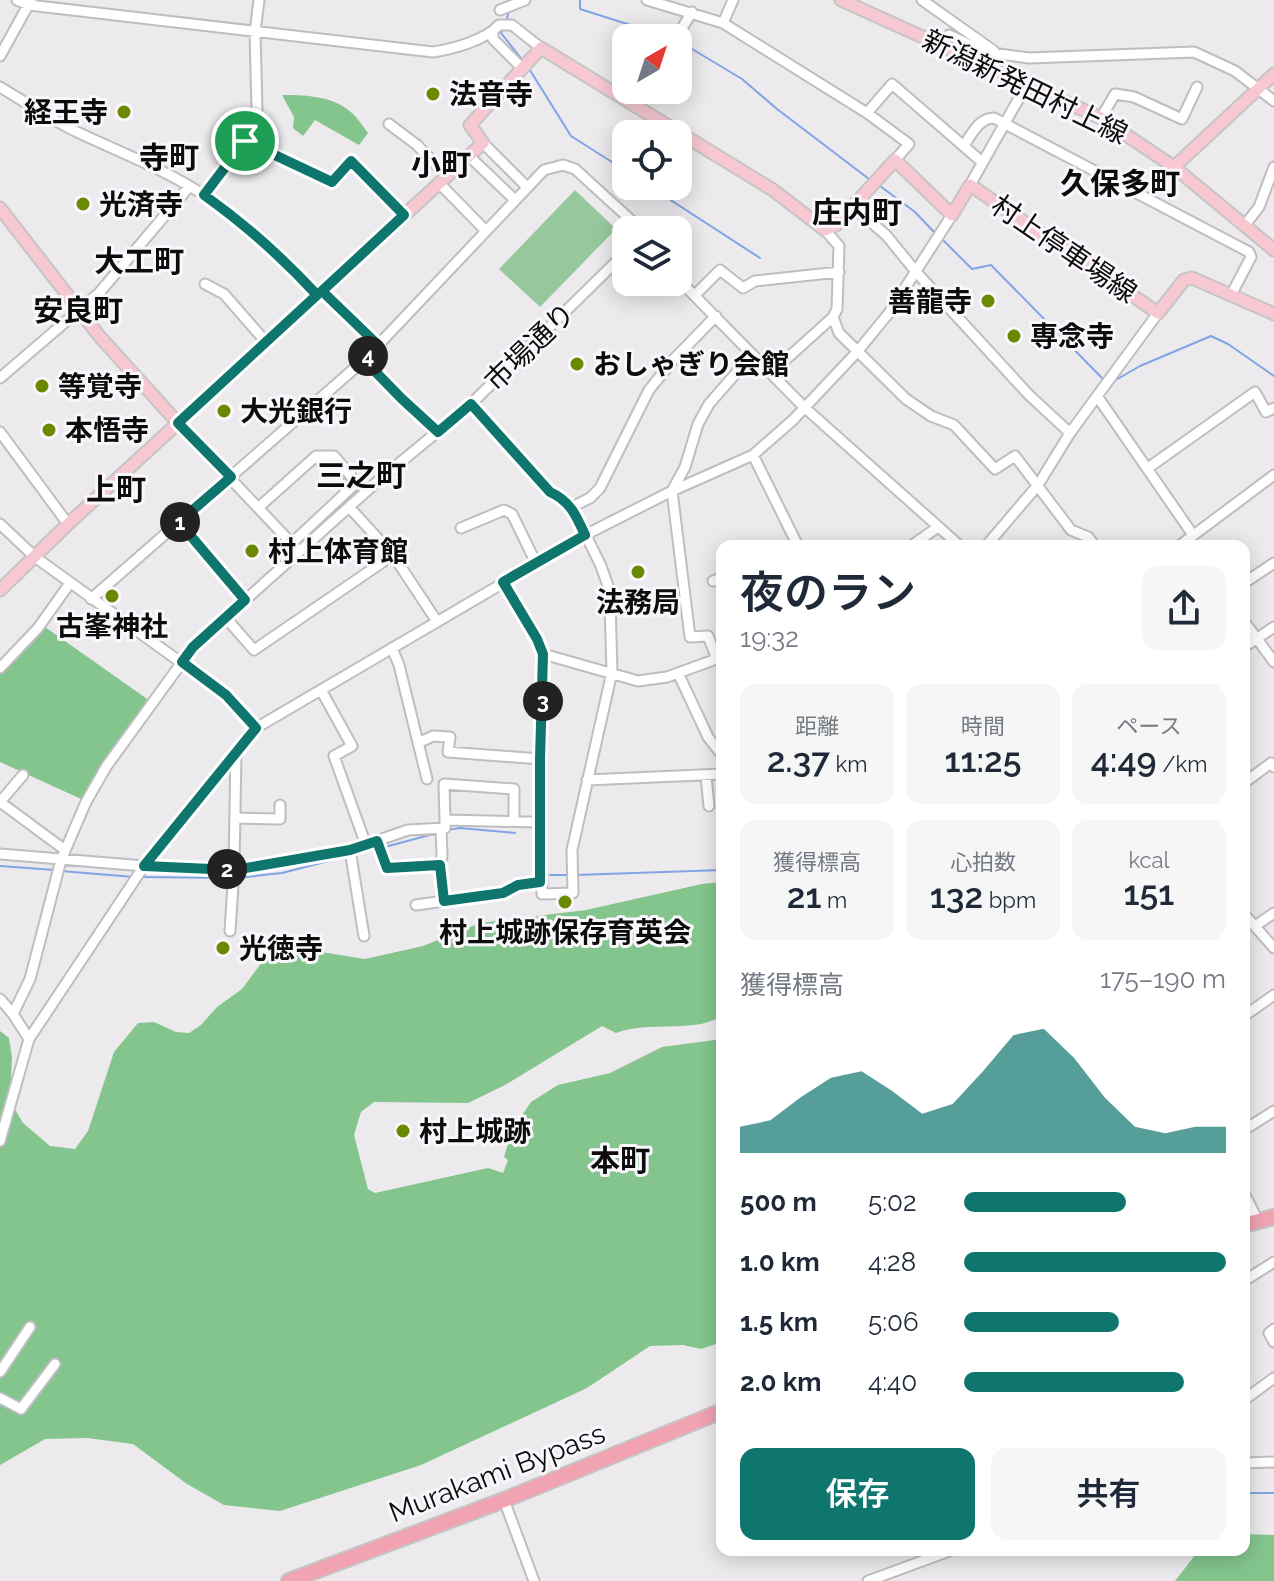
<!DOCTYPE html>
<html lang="ja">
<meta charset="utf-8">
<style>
:root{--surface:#fff;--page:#f6f6f7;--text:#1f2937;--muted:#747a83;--accent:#0f766e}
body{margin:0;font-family:Raleway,"Noto Sans JP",sans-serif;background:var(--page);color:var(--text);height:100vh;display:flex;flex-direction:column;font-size:30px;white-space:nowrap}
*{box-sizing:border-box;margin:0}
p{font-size:26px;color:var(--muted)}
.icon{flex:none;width:44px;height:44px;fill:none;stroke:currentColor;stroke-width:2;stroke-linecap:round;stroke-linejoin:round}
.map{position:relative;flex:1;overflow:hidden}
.drawer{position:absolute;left:716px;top:540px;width:534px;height:1016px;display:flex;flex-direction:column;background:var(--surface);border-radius:16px;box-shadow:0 4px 20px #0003}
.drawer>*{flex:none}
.needle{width:52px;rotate:39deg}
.controls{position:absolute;left:612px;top:24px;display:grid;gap:16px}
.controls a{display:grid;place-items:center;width:80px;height:80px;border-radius:16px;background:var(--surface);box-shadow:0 4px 20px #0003;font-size:40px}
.pin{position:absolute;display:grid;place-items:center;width:68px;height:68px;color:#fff;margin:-34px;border:4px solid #fff;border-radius:50%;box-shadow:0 2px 8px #0007}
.km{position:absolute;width:40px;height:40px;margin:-20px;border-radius:50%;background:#222;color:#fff;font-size:22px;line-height:40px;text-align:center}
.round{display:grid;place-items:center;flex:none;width:84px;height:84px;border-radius:16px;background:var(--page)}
.overview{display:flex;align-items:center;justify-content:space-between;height:136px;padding:0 24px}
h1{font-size:44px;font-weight:600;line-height:60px}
.figures{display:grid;grid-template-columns:repeat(3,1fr);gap:12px;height:136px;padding:8px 24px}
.figures div{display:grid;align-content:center;border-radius:16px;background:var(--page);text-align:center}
.figures b{font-size:34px;font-weight:600}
.figures small{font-size:22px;font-weight:400}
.figures p{font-size:22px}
.chart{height:224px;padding:16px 24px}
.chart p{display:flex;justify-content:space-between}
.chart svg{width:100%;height:144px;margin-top:8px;fill:var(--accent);opacity:.7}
.cta{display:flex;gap:16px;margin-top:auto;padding:16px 24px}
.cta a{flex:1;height:92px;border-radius:16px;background:var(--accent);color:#fff;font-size:32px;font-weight:600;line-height:92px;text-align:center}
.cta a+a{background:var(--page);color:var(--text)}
ul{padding:0 24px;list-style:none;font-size:26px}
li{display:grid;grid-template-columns:128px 96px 1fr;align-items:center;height:60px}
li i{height:20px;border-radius:10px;background:var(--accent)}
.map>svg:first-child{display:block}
</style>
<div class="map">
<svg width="1274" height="1581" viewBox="0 0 1274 1581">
<rect width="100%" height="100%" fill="#eceaed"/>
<path fill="#97c89d" d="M575 190 616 229 540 307 499 269Z"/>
<path fill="#84c58d" d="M282 95C308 95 337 96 356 117 360 122 364 128 368 133L359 145 315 120 303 136 293 128 294 117Z
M45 627 150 701 90 803 0 762V674L7 663Z
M722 882V1016C692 1034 650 1020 616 1033L602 1026 505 1085 468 1103 374 1102 361 1112 354 1135 368 1189 375 1193 488 1168 503 1173 508 1160 504 1157 512 1130 531 1102 558 1085 610 1073 662 1047 722 1039V1342L701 1349 683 1345 650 1346 587 1388 421 1465 280 1511 224 1505 187 1484 133 1444 87 1438 45 1439 0 1465V1031L9 1038 12 1057 10 1101 23 1123 50 1146 75 1149 88 1131 114 1052 138 1023 154 1022 176 1032 189 1033 201 1025 217 1007 242 989 272 949 284 946 365 959 423 946 480 923 586 910 702 884Z
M1244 1534 1274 1535V1581H1175L1199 1550H1244Z"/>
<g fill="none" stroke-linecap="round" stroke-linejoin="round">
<path stroke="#80a4e6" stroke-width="2" d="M580 0V9L671 38
M506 23 509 10
M503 29 501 33 524 62
M682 43 742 79 777 109 869 179
M528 67 571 136 626 171
M649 186 760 258
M880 186 915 212 934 232
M944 241 972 269 991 265 1103 379
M1114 381 1140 366 1211 336 1228 344 1274 376
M447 830 460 828 515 833
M385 847 437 833
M354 854 375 849
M0 866 55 870
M61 871 134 877
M550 875H569
M576 875 722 870
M141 877 230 878
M237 878 282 873 348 856
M1244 1493H1274"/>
<defs>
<path id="minor" d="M17 0 29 5 433 52C453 49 486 40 499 25H512L541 48
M647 0 723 23 867 113 909 144 895 160
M922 0 994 51
M500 10 525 0
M723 23 733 0
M493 32V39L522 68
M676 38 692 12
M941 44 949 35 985 52 1029 58 1194 52 1235 71 1274 101
M0 56 31 0
M0 87C25 102 49 118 75 131 119 152 165 169 207 197 248 225 283 258 317 295
M635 107 645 90
M867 113 892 84 982 162
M1101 118 1115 94 1134 97 1182 119 1197 87
M389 124 417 145 447 176
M245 141 257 110 255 32 259 0
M483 143 526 186
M964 145C972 134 979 118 994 118L1249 252 1251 257 1231 295
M469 156 514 199
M439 183 485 230
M970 185 1027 84
M204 195 245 141 332 182 351 161 404 215
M852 206 886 235 917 273 1029 395 1070 433
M1244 226 1259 207 1274 167
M678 279 804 407 960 546
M205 284 224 294 266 342
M322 291 378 345
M695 295 720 270 743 288 755 281 839 272
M833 317 839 333 906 399 931 416 954 425 995 469 1015 456 1071 530 1088 537 1095 546
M364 360 401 398 438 432
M771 373 833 317 837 309 839 246 825 230
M0 378 99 293 189 187
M1097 396 1193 535
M471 404 550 492 561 497 572 507 601 566 608 586 610 603 612 672 572 850 573 893 542 894 540 759 543 654 537 639 503 582
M178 423 295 547
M0 432 68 524
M753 455 798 546
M316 456 347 491
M1148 468 1255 392 1266 412 1274 408
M259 507 316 456H334L351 476 354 485 292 543
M349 507 393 555 436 620
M572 507 590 498 600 488 649 390 674 359 716 316
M179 522 245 600
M0 524 35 557 226 695 256 728
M461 528 504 510 512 514 536 563
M911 546 938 527
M986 546 1038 485 1070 433 1158 313
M1179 546 1274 475
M713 581 722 578
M1244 583 1274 563
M91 599 364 360 544 170 563 165 575 169 632 221 636 230
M225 617 254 650 393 555
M1244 621 1274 662
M1244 647 1274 627
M392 648 399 665 427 779
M543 654 638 681 667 677 722 657
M717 659 708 636 690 637 672 491 685 467 698 424 709 404 752 355
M0 668 38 628 70 583
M678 673 708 737 722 755
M321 690 352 746 334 756 366 845
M418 743 433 736 450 737 448 752 540 759
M23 775 0 802 65 850
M706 776 709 806
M587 780 722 774
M1244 783 1271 763 1274 767
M236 818 280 819V805
M445 820 444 784 514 789V821
M377 841 387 868 440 865 444 901 503 893 518 885 540 882
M350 850 364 936
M0 854 144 866 234 870 350 850 408 830 445 828V820L539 822
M440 865 442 856 441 828
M416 905 444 901
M1244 914 1274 948
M1255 926 1274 913
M230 931 234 870 236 751
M0 999 13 1014 29 1039 0 1141
M13 1014 30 979 61 860 86 802 106 767 193 647 379 480 471 404 626 252
M1244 1016 1274 995
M29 1039 144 866 256 728 585 535 672 491 753 455 793 420 857 352 889 313 952 215
M1244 1130 1274 1111
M1244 1193 1258 1221
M1244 1281 1274 1262
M1274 1329 1269 1333 1274 1342
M0 1372 30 1327
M0 1398 21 1409 55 1364
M1244 1400 1274 1378
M1244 1463 1274 1462
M504 1500 534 1581
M868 1581 952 1550"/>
<path id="major" d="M841 0 1101 118 1174 167 1274 250
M1174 167 1274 74
M0 208 100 337 178 423
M0 590 68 524 483 143 470 125 541 48 773 190 825 230 836 225 895 160 952 215 970 185 1158 313 1184 280 1192 278 1274 314"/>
<path id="highway" d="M1244 1225 1274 1217
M289 1581 504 1500 722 1411"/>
</defs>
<use href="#minor" stroke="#bfbdc1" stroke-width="13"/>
<use href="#major" stroke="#c5c5c5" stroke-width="15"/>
<use href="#highway" stroke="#c5c5c5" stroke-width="18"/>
<use href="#minor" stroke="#fff" stroke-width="9"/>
<use href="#major" stroke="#f7c8d1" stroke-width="11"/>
<use href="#highway" stroke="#f2a3b2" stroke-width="14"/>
</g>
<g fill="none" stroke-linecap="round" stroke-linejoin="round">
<defs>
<path id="route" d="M245 141 332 182 351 161 404 215 322 291 378 345 364 360 401 398 438 432 471 404 550 492C570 501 576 515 585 535L503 582 537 639 543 654 540 759V882L518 885 503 893 444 901 440 865 387 868 377 841 350 850 234 870 144 866 256 728 226 695 182 662 193 647 245 600 179 522 231 477 178 423 317 295C282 257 246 225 204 195Z"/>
</defs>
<use href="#route" stroke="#fff" stroke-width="16"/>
<use href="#route" stroke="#0f766e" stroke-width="10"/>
</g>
<g fill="#6a8800" stroke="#f9f7fb" stroke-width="3">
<circle cx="433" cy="94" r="8"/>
<circle cx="124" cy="112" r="8"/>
<circle cx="83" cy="204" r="8"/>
<circle cx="988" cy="301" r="8"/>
<circle cx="1014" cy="336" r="8"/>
<circle cx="577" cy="364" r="8"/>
<circle cx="42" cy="386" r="8"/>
<circle cx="224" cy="411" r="8"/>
<circle cx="49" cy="430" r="8"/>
<circle cx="252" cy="551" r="8"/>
<circle cx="638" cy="572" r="8"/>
<circle cx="112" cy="596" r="8"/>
<circle cx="565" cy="902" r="8"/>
<circle cx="223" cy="948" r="8"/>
<circle cx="403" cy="1131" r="8"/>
</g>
<g text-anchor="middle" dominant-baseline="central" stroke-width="6" stroke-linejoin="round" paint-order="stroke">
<g font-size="28" fill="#0d0c0d" stroke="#f9f7fb">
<text transform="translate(1025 87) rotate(26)">新潟新発田村上線</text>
<text transform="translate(1064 249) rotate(34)">村上停車場線</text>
<text transform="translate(530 347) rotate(-44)">市場通り</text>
<text transform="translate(497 1473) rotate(-21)">Murakami Bypass</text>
</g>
<g font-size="28" font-weight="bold" fill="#0d0c0d" stroke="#f9f7fb" text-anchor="start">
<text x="449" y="94">法音寺</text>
<text x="108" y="112" text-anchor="end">経王寺</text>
<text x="99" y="204">光済寺</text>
<text x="972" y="301" text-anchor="end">善龍寺</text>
<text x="1030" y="336">専念寺</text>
<text x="593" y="364">おしゃぎり会館</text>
<text x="58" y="386">等覚寺</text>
<text x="240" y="411">大光銀行</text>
<text x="65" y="430">本悟寺</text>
<text x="268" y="551">村上体育館</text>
<text x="638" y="602" text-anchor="middle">法務局</text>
<text x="112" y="626" text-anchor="middle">古峯神社</text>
<text x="565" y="932" text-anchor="middle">村上城跡保存育英会</text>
<text x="239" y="948">光徳寺</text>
<text x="419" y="1131">村上城跡</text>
</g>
<g font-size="30" font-weight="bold" fill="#0d0c0d" stroke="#f9f7fb">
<text x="169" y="157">寺町</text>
<text x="441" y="164">小町</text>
<text x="1120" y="183">久保多町</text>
<text x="857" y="212">庄内町</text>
<text x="139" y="261">大工町</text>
<text x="78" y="310">安良町</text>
<text x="361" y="475">三之町</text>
<text x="116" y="489">上町</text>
<text x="620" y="1160">本町</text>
</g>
</g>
</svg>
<div class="controls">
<a><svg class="needle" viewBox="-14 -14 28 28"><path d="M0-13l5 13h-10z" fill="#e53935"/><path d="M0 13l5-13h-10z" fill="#747a83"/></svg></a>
<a><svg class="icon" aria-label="locate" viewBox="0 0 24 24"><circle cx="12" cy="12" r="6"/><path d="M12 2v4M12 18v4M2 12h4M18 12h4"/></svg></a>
<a><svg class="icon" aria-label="layers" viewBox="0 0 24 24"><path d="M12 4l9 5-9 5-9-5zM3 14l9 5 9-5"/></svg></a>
</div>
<div class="pin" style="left:245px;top:141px;background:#1e9e55"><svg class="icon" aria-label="arrive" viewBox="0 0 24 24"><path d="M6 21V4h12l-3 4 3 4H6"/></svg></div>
<b class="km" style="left:180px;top:522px">1</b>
<b class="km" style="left:227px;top:869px">2</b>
<b class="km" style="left:543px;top:701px">3</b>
<b class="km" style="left:368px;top:356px">4</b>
<section class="drawer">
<div class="overview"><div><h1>夜のラン</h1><p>19:32</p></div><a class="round"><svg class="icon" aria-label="share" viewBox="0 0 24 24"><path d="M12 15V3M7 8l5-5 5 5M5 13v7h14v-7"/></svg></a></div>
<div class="figures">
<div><p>距離</p><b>2.37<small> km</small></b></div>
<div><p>時間</p><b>11:25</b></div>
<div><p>ペース</p><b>4:49<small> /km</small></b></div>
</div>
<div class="figures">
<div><p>獲得標高</p><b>21<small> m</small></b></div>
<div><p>心拍数</p><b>132<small> bpm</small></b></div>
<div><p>kcal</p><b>151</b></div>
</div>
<div class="chart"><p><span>獲得標高</span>175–190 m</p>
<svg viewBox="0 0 160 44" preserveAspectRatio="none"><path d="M0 44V36L10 34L20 27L30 21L40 19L50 25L60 32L70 29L80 19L90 8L100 6L110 15L120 27L130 36L140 38L150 36L160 36V44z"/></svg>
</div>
<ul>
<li><b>500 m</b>5:02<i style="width:62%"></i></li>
<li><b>1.0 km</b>4:28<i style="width:100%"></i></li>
<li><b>1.5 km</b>5:06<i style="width:59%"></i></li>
<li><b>2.0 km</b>4:40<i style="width:84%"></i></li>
</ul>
<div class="cta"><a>保存</a><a>共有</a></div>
</section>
</div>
